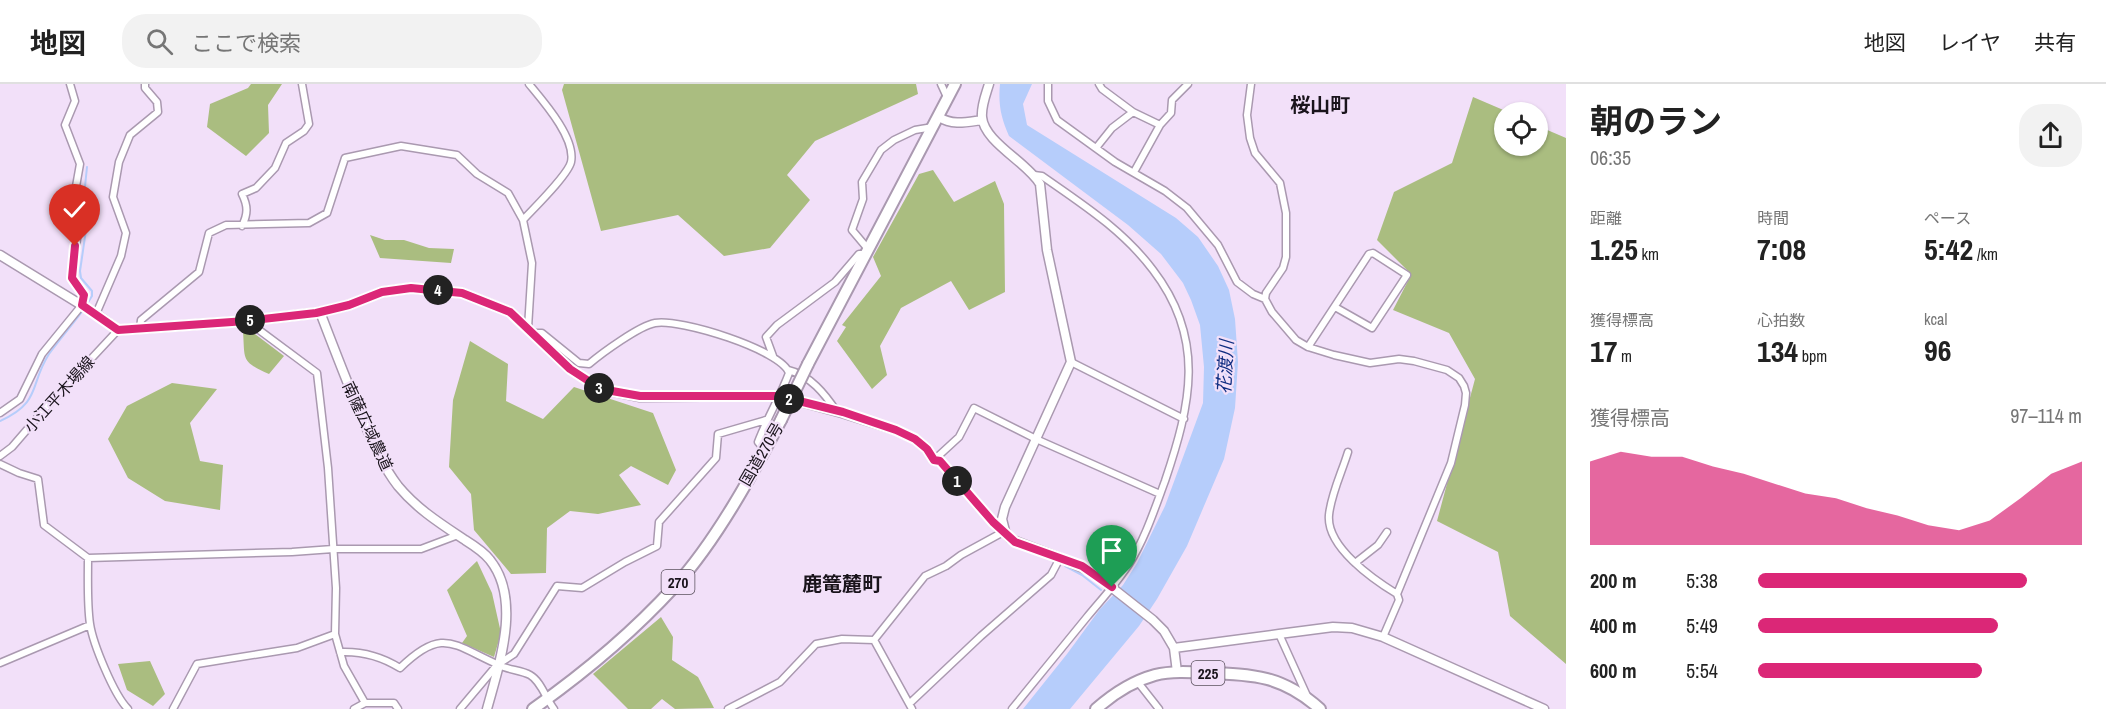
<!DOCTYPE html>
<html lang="ja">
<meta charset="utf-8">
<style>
:root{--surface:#fff;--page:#f2f2f2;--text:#222;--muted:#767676;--line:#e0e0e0;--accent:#db2777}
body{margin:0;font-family:"Archivo Narrow","Noto Sans JP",sans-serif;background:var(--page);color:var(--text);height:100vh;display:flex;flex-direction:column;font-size:22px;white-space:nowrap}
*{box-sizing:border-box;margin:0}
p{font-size:20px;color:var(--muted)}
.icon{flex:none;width:33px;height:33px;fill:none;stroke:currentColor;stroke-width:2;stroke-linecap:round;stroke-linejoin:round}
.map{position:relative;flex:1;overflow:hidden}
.sheet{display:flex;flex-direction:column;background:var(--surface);width:540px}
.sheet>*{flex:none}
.controls{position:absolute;left:1494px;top:18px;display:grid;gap:12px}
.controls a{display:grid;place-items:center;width:54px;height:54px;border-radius:50%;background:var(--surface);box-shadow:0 2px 4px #0004;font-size:30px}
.pin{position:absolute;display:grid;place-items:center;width:51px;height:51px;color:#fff;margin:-62px -26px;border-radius:50% 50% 50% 0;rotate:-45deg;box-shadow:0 0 6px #0007}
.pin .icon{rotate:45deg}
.km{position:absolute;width:30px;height:30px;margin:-15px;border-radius:50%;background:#222;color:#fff;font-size:16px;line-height:30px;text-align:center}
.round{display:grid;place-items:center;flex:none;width:63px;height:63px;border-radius:24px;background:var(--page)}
.headline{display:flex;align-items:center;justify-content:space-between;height:102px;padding:0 24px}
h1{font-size:33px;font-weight:700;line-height:45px}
.metrics{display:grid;grid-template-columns:repeat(3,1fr);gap:9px;height:102px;padding:6px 24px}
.metrics div{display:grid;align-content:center}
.metrics b{font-size:30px;font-weight:700}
.metrics small{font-size:16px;font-weight:400}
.metrics p{font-size:16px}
.chart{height:168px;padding:12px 24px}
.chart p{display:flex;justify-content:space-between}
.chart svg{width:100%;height:108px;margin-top:6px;fill:var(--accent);opacity:.7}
ul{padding:0 24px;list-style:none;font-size:20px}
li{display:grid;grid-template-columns:96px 72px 1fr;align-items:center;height:45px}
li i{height:15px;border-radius:8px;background:var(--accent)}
header{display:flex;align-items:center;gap:36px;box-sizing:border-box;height:84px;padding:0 30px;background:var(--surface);border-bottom:2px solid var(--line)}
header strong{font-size:28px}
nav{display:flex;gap:33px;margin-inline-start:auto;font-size:21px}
.search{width:420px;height:54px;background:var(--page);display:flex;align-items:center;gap:15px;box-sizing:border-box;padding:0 21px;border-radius:24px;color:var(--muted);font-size:22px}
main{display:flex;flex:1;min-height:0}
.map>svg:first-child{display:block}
</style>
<header>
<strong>地図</strong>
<div class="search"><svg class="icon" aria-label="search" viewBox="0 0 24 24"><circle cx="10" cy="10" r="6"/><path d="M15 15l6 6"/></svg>ここで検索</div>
<nav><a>地図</a><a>レイヤ</a><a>共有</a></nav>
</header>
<main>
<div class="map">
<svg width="1566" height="625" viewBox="0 0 1566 625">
<rect width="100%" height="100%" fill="#f2e0f9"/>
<path fill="#aabd80" d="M251 0H282L268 21 269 49 246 72 207 43 210 20 248 4Z
M564 0H916L918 10 815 57 787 91 810 116 770 164 724 172 678 131 601 147 562 6Z
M1473 13 1508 28H1504V62H1538V42L1566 54V580L1510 532 1498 468 1437 437 1475 295 1449 249 1393 226 1410 193 1409 188 1377 156 1394 108 1452 79Z
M933 86 954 118 995 97 1004 120 1005 208 969 226 951 197 901 224 880 262 887 291 872 305 837 257 846 243 842 241 881 192 873 173 919 90Z
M370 151 385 156H404L429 164 454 165 451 179 380 174Z
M247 244 284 272 269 290C241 277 245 277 243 247Z
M470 257 508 280 506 317 543 335 574 303 653 329 676 386 668 401 631 382 619 391 641 421 598 430 570 427 547 444 546 489 511 490 474 446 471 410 449 383 453 316Z
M172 299 217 305 190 339 200 377 223 381 220 426 165 417 128 394 108 355 127 322Z
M477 477 492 509 501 549 494 573 462 559 467 552 447 506Z
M661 533 673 553 672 576 698 593 714 624 675 625 662 615 651 625H628L593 590Z
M150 577 165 610 153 622 127 606 118 580Z"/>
<path fill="#b6cdfb" d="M1000 0H1032L1023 20 1027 41 1176 134 1198 153 1218 182 1229 206 1235 235 1238 278 1235 324 1224 375 1187 462 1157 515 1139 542 1070 625H1023L1067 570 1100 525 1123 501 1137 479 1165 422 1203 319 1204 283 1200 241 1191 216 1183 199 1161 170 1128 141 1009 52C1001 34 998 20 1000 0Z"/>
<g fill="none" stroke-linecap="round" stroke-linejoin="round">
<path stroke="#b6cdfb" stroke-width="2" d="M87 83 83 122 86 146 80 187 81 194 92 207V212L87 220
M0 337C42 318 29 301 49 270 60 255 73 240 84 225
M1065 482 1082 491 1101 506"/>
<defs>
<path id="street" d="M941 0 947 13
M1048 0V17L1057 36 1115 78 1165 107 1187 124 1218 161 1237 198 1253 210 1265 215
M1099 0 1102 5 1133 28 1160 41
M1251 0 1247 31 1250 54 1255 69 1280 99 1286 129V173L1283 184 1266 209 1265 215 1272 228 1296 256 1308 263 1334 271 1370 279 1399 275 1414 277 1447 286 1459 294 1464 302 1466 309 1465 321 1451 379 1397 510 1399 516 1383 553
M1096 64 1112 44 1133 28
M1134 88 1160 41 1171 29 1172 16 1188 0
M523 136C533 125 568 91 571 78 576 54 543 17 529 0
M242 142C248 130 248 122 242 110L256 104 275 84 286 59 304 47 309 40 302 0
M868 165 852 146 863 115 862 98 881 66 894 56 915 46 933 43
M96 230 121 172 126 149 113 113 119 78 130 51 158 28 157 18 145 4V0
M247 237 317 289 328 384 336 504 335 550 344 582 365 619
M140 244 141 236 199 188 209 149 226 141 309 139 327 129 345 74 401 62 457 71 477 90 508 109 523 136 532 179 528 244
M534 249H542L579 279 589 280C602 269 639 242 655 239 679 234 782 266 789 289 780 313 767 334 758 358L765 366
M1308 263 1369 170 1373 169 1407 191 1372 244 1335 223
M773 272 766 253 777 241 835 198 859 170H865
M1071 278 1184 335
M788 286C810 291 825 310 837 328
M0 329 20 315 42 270 82 221 84 211 72 193 78 147 75 108 80 80 65 41 75 17 70 0
M1348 368C1342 388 1331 410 1329 431 1326 463 1374 496 1397 510
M0 372 12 363 50 319 118 246
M934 376 959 353 974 324 1036 355 1160 410
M0 380 19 389 38 395 44 441 88 474 292 468 333 465H421L458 451
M88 474C88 495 87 519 90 540 93 560 114 611 128 625
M1355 479 1378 461 1387 448
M1279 550 1308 614
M874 556 912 625
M340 568C363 567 381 572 400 584 443 542 453 561 499 581 508 586 521 586 530 591 541 597 546 615 554 625
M0 579 90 541
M1137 597 1159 625
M910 619 981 552 1051 491 1060 474
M173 625 197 580 297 564 335 550
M354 625 365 619H394L398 625
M460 625 497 581 514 570 557 502 582 504 625 478 657 462 659 438 716 374 718 350 766 336
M728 625 780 598 816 560 842 555 874 556 925 492 946 482 961 471 1005 447
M1012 625C1037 594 1062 564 1087 533 1101 516 1117 499 1129 480 1145 455 1155 424 1165 397 1191 320 1206 255 1153 186 1123 146 1082 120 1042 92L1034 91"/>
<path id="secondary" d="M989 0C986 10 981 22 982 33 984 58 1027 78 1040 100L1047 166 1071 278 1005 423 1002 435 1005 447
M939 33C953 42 967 38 982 36
M0 171 96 230 118 246 246 237 316 229 349 221 382 208 411 204 462 209 510 228 570 285 601 305 640 313 779 312 842 329 896 346 915 355 927 365 934 376 940 377 993 438 1010 454 1015 457 1060 474 1092 488 1153 536 1164 547 1174 564 1177 588
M320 228C333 262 346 296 360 329 371 354 381 380 398 402 417 425 441 440 465 456 473 461 484 468 490 476 522 516 499 581 487 625
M1174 564 1279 550 1333 543 1352 544 1383 553 1544 625"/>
<path id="highway" d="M808 280 955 0
M533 625C584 589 633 548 675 502 716 457 753 389 781 336
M1096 625C1113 610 1133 597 1155 591 1171 587 1189 588 1206 589 1254 590 1283 592 1320 625"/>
</defs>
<use href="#street" stroke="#aa99b0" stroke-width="9"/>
<use href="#secondary" stroke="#aa99b0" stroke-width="11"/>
<use href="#highway" stroke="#aa99b0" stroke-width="14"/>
<use href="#street" stroke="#fff" stroke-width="6"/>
<use href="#secondary" stroke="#fff" stroke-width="8"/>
<use href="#highway" stroke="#fff" stroke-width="10"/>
<defs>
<path id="highway-bridge" d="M781 336 808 280"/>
</defs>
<use href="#highway-bridge" stroke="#aa99b0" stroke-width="14" stroke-linecap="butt"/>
<use href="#highway-bridge" stroke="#fff" stroke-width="10"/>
</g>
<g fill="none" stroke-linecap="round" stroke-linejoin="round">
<defs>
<path id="route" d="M75 162 72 194 84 211 82 221 118 246 246 237 316 229 349 221 382 208 411 204 462 209 510 228 570 285 601 305 640 312H779L843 328 896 346 915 355 927 365 934 376 940 377 993 438 1015 458 1082 482 1112 503"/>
</defs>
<use href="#route" stroke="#fff" stroke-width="12"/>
<use href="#route" stroke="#db2777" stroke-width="8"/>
</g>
<g text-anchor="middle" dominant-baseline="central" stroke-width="4.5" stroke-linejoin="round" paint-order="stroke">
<g fill="#f2e0f9" stroke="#5b515e" stroke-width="1.5">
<rect x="661.5" y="486" width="33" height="24" rx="4.5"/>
<rect x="1191.5" y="577" width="33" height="24" rx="4.5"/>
</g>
<g font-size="15" font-weight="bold" fill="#1a141c">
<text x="678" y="498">270</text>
<text x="1208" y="589">225</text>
</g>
<g font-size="16" fill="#1a141c" stroke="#f2e0f9">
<text transform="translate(59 310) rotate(-48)">小江平木場線</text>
<text transform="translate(368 342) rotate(65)">南薩広域農道</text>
<text transform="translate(761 370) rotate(-60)">国道270号</text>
</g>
<g font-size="18" font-style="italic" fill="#0f2d81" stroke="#f2e0f9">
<text transform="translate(1225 283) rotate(-87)">花渡川</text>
</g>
<g font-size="20" font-weight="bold" fill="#1a141c" stroke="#f2e0f9">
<text x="1320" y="20">桜山町</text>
<text x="842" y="499">鹿篭麓町</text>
</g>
</g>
</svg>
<div class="controls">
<a><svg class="icon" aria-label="locate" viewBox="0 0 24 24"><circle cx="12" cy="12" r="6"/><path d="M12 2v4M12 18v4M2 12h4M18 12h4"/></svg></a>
</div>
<div class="pin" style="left:1112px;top:503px;background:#1e9e55"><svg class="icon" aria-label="arrive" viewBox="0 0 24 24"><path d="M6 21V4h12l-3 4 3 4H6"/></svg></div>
<div class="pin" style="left:75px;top:162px;background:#d93025"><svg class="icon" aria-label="check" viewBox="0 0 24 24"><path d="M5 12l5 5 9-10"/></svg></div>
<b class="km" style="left:957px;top:397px">1</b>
<b class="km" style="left:789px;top:315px">2</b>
<b class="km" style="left:599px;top:304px">3</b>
<b class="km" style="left:438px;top:206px">4</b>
<b class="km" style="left:250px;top:236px">5</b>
</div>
<section class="sheet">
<div class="headline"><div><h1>朝のラン</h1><p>06:35</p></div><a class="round"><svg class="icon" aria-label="share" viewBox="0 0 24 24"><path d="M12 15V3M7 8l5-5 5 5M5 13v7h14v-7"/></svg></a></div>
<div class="metrics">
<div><p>距離</p><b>1.25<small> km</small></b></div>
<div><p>時間</p><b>7:08</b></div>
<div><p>ペース</p><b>5:42<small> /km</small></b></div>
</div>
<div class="metrics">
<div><p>獲得標高</p><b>17<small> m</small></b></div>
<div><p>心拍数</p><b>134<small> bpm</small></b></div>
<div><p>kcal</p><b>96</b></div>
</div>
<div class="chart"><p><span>獲得標高</span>97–114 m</p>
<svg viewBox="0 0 160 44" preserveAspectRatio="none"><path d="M0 44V10L10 6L20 8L30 8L40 12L50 15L60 19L70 23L80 25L90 29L100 32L110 36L120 38L130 34L140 25L150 15L160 10V44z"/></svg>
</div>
<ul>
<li><b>200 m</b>5:38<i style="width:83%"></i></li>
<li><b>400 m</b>5:49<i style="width:74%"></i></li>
<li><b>600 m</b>5:54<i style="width:69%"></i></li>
</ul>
</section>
</main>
